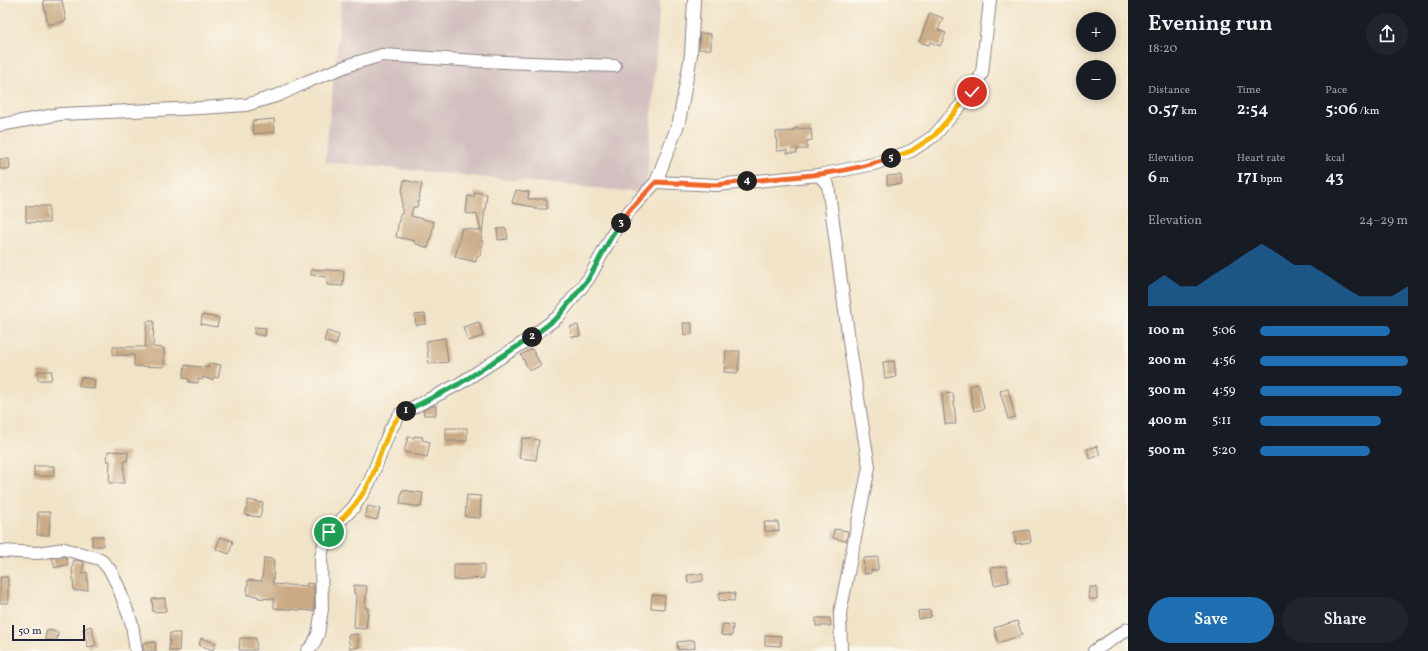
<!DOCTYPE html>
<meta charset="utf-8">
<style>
:root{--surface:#171b24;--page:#20242c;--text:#f1f3f6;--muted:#9ea1a6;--accent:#1f6fb2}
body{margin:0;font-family:Vollkorn,serif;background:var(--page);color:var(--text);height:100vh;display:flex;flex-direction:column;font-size:15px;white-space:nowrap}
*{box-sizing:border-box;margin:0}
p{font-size:13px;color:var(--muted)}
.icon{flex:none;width:22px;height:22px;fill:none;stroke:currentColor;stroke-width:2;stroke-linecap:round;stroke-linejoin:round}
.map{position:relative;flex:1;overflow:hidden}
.drawer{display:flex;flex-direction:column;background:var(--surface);width:300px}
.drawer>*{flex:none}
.controls{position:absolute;left:1076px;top:12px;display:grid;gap:8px}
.controls a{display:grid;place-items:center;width:40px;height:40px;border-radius:50%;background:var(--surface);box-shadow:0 2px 10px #0003;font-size:20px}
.scale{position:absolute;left:12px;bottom:10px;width:73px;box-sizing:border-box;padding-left:4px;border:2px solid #22223b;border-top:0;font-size:11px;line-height:14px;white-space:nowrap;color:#22223b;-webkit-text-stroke:3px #fbf7ec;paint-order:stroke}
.pin{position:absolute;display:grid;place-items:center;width:34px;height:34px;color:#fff;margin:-17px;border:2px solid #fff;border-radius:50%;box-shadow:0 1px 4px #0007}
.km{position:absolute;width:20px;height:20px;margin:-10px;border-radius:50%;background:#222;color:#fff;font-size:11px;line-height:20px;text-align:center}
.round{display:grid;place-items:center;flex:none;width:42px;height:42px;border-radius:21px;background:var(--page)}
.headline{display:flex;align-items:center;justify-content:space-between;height:68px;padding:0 20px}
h1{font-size:22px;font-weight:600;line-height:30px}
.figures{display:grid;grid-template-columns:repeat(3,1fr);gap:6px;height:68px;padding:4px 20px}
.figures div{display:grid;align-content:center}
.figures b{font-size:17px;font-weight:600}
.figures small{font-size:11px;font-weight:400}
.figures p{font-size:11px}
.chart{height:112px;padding:8px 20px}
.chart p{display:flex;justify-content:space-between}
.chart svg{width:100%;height:72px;margin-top:4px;fill:var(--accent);opacity:.7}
.action{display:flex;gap:8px;margin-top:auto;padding:8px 20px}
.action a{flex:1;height:46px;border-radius:24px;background:var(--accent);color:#fff;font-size:16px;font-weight:600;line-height:46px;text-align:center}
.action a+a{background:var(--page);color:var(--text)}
ul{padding:0 20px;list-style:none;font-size:13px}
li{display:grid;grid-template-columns:64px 48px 1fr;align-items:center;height:30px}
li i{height:10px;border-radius:5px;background:var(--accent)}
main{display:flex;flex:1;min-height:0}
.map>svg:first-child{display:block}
</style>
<main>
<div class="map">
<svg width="1128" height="651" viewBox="0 0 1128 651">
<rect width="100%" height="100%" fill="#fbf7ec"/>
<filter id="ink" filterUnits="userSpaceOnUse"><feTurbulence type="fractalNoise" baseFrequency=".025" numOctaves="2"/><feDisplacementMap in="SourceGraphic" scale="8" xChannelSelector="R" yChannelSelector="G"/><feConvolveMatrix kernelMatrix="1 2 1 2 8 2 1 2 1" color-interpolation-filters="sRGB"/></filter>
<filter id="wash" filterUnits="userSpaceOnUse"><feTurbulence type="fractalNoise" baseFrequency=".012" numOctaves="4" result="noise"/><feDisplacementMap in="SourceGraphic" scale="16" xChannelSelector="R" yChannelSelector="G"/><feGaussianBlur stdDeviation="0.9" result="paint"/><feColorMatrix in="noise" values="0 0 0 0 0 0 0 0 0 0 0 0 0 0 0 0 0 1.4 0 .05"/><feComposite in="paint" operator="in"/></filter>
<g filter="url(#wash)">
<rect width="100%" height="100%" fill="#f1e3c7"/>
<path fill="#d2bfbf" d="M342 0H660L646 193 325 162Z"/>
<g id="blocks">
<path fill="#caab86" d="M43 0H62L66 21 48 25Z
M930 13 943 18 938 30 946 33 940 46 930 42 929 45 919 42Z
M700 33 711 34V49H699Z
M274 119 275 132 254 134 252 121Z
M811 128 812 140 807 141V149H797V153H787V150L777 151 776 132 794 131 793 129Z
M0 159H9L10 169H0Z
M901 175 902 184 887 185V176Z
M404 180 422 184 417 207H413L411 216 434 222 432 234 428 248 414 243 415 241 396 237 400 214H402V191Z
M516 190 529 192 528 199H547V209H534V207L512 203Z
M475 192 487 194 481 241H483L480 256H477L476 262 455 257 462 228 481 231 477 215 466 213 468 196 474 197Z
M26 206H49V223L26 222Z
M506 228 508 239 498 240 497 229Z
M311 269 344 271 343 286 327 285V277L311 275Z
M425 314 426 324 416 325 415 315Z
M202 315 219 318 217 327 201 324Z
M147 321H154L153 347 164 348V367L134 366V355H113V347H145Z
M479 322 483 336 468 341 463 327Z
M683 323H692V334L684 335Z
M578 325 580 336 572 337 570 327Z
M255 327 266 328 265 336 254 334Z
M327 331 339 335 336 345 324 341Z
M445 338 448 362 429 364 426 341Z
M532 349 541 365 530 371 521 355Z
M726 351H740L738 373 724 372Z
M894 361 896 377 885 379 883 362Z
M209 363 221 365 218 378 213 377V380L202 377V380L198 379V383L189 382V379L183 378 185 365 208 368Z
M38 371H52L51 380H38Z
M81 377 95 380 94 389 79 386Z
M979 384 984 409 974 411 969 386Z
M1008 389 1015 417 1008 419 1000 391Z
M953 393 956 424H945L942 394Z
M436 405V415H424L423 410Z
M446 428H467V441H446Z
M414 436 423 437 422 440 430 442 427 457 404 452 408 437 414 438Z
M522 438 539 440 536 460 519 458Z
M1097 446 1100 455 1090 459 1087 449Z
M108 451 128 452 127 461H124V483H109L110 461H107Z
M34 466H54V476H34Z
M402 490 423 493 421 507 400 504Z
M467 495 481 496 480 518 465 517Z
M248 500 263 503 260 517 245 515Z
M368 506 380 509 377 520 365 517Z
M38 512H50L49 535H37Z
M764 522H778L779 531H765Z
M834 529 848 531 846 541 833 538Z
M1029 530 1031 542 1016 544 1014 532Z
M92 536H103V546H92Z
M220 537 233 541 229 554 216 549Z
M64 557H66L68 564 55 568 52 558Z
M878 557V570H871V573L864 574 863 558Z
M264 558 274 559 273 584 307 586V583L314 584V611L274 608V599L258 598V596L247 595 248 580 262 581Z
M74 560 84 562 82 573 87 572 88 590 74 591 72 570Z
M454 564H484V578L454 580Z
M1006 566 1009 582 994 585 991 568Z
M703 574V581L688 583 687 575Z
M0 577H8V603H0Z
M354 585 367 586 365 608H368L366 629 354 628 356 594H354Z
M1090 587H1097V599H1089Z
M720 592 735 593 734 601 719 600Z
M652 595 665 596 664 609 651 608Z
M165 598 166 611 153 612 152 599Z
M930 610 931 617 919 619 918 611Z
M816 618H830L831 626H816Z
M1017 621 1022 635 998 643 994 628Z
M723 624 733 625 732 636 721 635Z
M91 626 96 645 88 648 83 629Z
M47 630 58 632 57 641 45 639Z
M170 633H180L179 651H169Z
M357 634 359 647 350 649 348 635Z
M765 635 781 636V646L765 645Z
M201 638 216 643 213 650 199 645Z
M240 638H256V650H239Z
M694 640 695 648 678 650 677 642Z
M155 642 156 651H144L143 643Z"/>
</g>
</g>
<g filter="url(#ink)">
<use href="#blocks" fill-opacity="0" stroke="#8a8281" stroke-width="1"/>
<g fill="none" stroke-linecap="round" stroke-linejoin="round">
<defs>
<path id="street" d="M0 125 60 114 201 108 246 105 279 95 306 82 352 64 382 55 478 61 615 66
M819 175 874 164 911 151 934 136 972 92 982 73 990 0
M656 182 717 185 819 175 828 185 850 348 869 467 840 613 841 651
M0 551 38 553 64 549 100 559 110 570 118 586 132 624 136 651
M307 651 313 645 318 634 322 609 321 557 325 540 329 532 354 507 370 481 390 430 400 414 459 384 520 345 558 317 589 278 614 232 630 210 656 182 679 122 691 55 694 0
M1094 651 1128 629"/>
</defs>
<use href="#street" stroke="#8a8281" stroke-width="14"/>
<use href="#street" stroke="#fff" stroke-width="12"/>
</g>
</g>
<g fill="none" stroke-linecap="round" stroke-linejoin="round" filter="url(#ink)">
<defs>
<path id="split-1" d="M329 532C346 515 359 503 370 481 379 463 388 420 406 411"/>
<path id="split-2" d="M406 411 459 384 532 337"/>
<path id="split-3" d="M532 337 558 317 589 278 614 232 621 223"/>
<path id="split-4" d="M621 223 630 210 656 182 717 185 747 181"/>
<path id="split-5" d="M747 181C796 177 845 174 891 158"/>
<path id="split-6" d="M891 158 911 151 934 136 972 92"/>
</defs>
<use href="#split-1" stroke="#fff" stroke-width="8"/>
<use href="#split-2" stroke="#fff" stroke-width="8"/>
<use href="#split-3" stroke="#fff" stroke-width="8"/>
<use href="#split-4" stroke="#fff" stroke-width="8"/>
<use href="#split-5" stroke="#fff" stroke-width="8"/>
<use href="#split-6" stroke="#fff" stroke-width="8"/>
<use href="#split-1" stroke="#f5b400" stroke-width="5"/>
<use href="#split-2" stroke="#22a559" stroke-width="5"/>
<use href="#split-3" stroke="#22a559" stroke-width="5"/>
<use href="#split-4" stroke="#f0652b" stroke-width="5"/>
<use href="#split-5" stroke="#f0652b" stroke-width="5"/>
<use href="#split-6" stroke="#f5b400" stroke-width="5"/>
</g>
</svg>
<div class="controls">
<a>+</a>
<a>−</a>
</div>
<div class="scale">50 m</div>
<div class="pin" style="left:329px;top:532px;background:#1e9e55"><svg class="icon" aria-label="arrive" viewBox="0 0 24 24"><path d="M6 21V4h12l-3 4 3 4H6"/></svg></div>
<div class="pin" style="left:972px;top:92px;background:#d93025"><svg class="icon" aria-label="check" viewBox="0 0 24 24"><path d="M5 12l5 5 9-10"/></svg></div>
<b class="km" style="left:406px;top:411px">1</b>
<b class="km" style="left:532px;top:337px">2</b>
<b class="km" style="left:621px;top:223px">3</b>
<b class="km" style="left:747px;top:181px">4</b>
<b class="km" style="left:891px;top:158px">5</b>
</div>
<section class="drawer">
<div class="headline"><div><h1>Evening run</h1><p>18:20</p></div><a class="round"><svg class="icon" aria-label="share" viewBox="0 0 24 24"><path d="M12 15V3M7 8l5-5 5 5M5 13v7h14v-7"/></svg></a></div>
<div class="figures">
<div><p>Distance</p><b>0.57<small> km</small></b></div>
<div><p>Time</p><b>2:54</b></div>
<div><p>Pace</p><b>5:06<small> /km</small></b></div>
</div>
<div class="figures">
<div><p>Elevation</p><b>6<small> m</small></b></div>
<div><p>Heart rate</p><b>171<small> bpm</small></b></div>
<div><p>kcal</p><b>43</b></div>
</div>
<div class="chart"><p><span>Elevation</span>24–29 m</p>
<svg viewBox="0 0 160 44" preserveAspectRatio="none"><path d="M0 44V32L10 25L20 32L30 32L40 25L50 19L60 12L70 6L80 12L90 19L100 19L110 25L120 32L130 38L140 38L150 38L160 32V44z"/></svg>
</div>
<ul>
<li><b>100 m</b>5:06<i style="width:88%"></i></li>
<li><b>200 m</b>4:56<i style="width:100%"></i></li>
<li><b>300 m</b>4:59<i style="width:96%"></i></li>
<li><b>400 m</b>5:11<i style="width:82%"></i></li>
<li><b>500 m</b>5:20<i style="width:74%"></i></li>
</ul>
<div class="action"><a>Save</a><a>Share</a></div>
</section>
</main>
